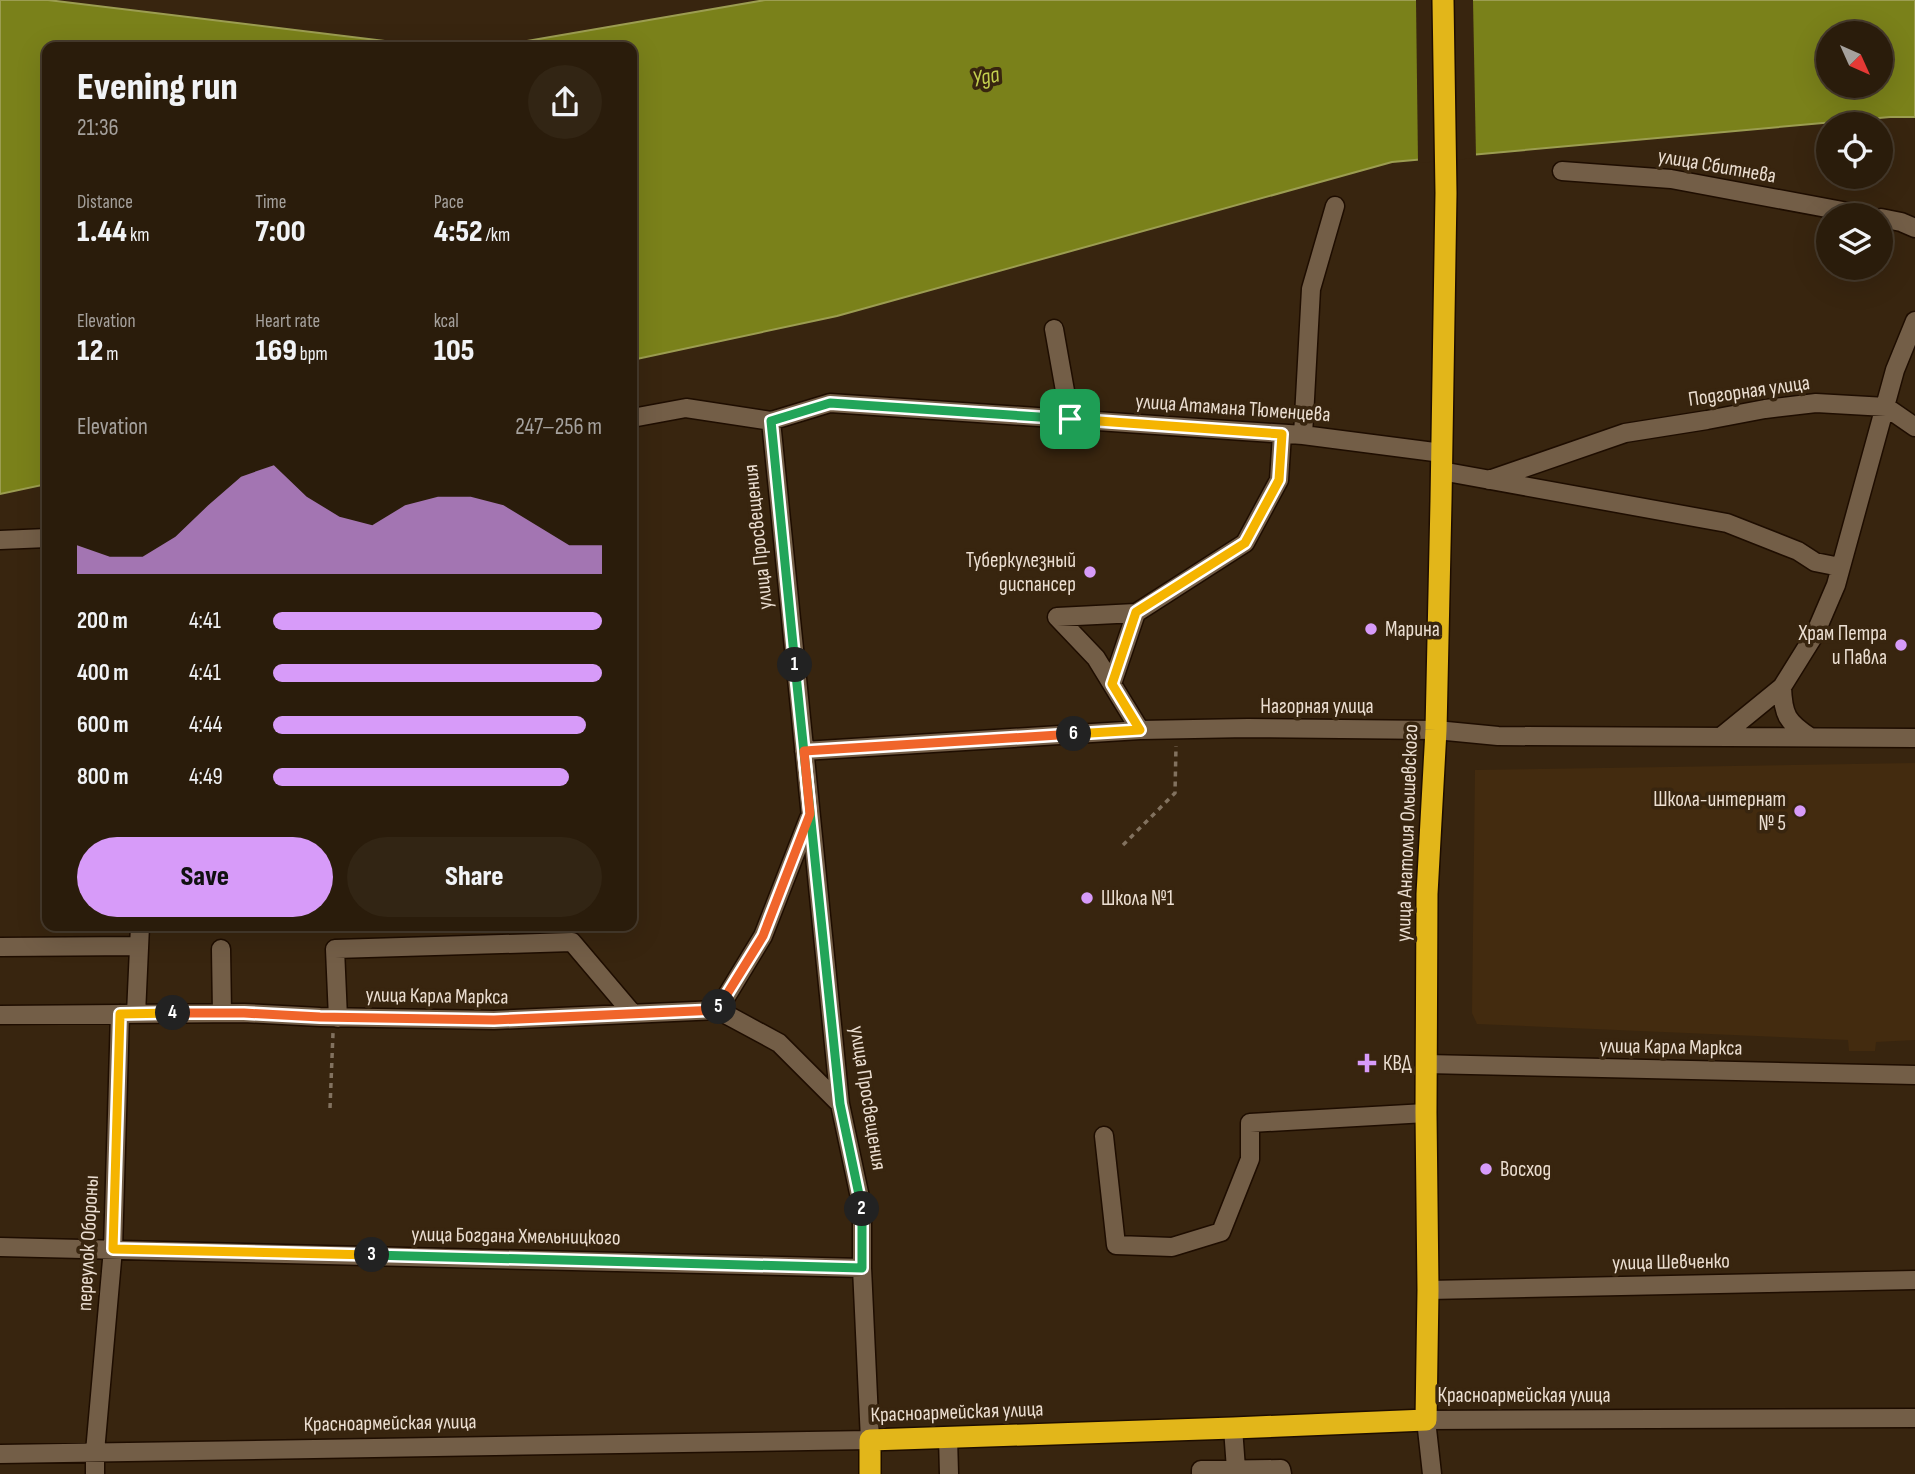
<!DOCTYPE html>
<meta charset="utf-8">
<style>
:root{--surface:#2a1c0b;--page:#322514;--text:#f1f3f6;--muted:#a5a19d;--line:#463a2c;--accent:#d79bf9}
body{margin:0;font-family:"Sofia Sans Condensed",sans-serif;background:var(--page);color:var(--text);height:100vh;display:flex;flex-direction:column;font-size:26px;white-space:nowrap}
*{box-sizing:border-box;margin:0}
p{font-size:23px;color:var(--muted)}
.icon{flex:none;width:38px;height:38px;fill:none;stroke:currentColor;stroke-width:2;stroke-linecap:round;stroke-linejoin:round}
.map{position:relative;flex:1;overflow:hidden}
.details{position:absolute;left:42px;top:42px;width:595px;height:889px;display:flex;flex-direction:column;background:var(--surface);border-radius:14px;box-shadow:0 7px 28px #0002,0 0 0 2px var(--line)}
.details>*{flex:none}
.needle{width:46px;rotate:135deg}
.fabs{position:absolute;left:1816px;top:21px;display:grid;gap:14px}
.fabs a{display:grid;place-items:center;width:77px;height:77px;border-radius:50%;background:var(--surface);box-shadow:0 7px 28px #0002,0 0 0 2px var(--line);font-size:35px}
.pin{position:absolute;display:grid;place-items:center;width:60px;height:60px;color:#fff;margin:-30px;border-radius:14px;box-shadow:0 4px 10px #0006}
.km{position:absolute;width:35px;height:35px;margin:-18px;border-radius:50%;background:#222;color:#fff;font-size:19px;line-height:35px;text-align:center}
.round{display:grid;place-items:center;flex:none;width:74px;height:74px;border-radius:37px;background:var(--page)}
.head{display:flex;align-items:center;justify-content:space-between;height:119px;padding:0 35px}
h1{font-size:38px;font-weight:800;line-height:52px}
.figures{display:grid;grid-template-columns:repeat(3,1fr);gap:10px;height:119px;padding:7px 35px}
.figures div{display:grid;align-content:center}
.figures b{font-size:30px;font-weight:800}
.figures small{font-size:19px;font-weight:400}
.figures p{font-size:19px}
.chart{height:196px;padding:14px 35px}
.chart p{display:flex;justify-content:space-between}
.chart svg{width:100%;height:126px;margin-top:7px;fill:var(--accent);opacity:.7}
.action{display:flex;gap:14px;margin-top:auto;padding:14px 35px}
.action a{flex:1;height:80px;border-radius:42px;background:var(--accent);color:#111;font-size:28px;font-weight:800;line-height:80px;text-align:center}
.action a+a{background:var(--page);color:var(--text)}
ul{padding:0 35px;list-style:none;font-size:23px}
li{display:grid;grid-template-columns:112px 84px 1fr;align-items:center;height:52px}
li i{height:18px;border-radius:9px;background:var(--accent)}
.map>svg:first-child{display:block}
</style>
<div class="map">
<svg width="1915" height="1474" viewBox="0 0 1915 1474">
<rect width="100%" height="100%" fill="#38250f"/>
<path fill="#432b0f" d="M1915 763V1040L1876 1042 1875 1051H1849L1848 1040 1477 1024 1472 1013 1475 770Z"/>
<path fill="#7a811a" stroke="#9c9d51" stroke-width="2" fill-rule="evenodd" d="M0 0H48L434 47H47V484L0 494Z
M765 0H1915V117H1890L1392 162 837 316 632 360V47H492ZM1829 33H1881V86H1829Z"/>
<path fill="#38250f" d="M1416 0H1473L1476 158 1418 163Z"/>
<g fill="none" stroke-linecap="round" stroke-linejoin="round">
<defs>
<path id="minor" d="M1562 171 1671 179 1864 215
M1881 218 1901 222 1915 228
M1054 329 1070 419
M632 418 686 408 771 421 830 403 1303 435 1442 453
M1303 435 1311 289 1335 206
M1441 471 1727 523 1798 551 1815 562 1840 567
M1489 480 1625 433 1707 420 1765 409 1816 403 1886 407 1915 427
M0 540 47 538
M1136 613 1245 543 1279 480 1282 434
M1112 684 1136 613 1057 617 1096 658 1140 730
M1782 687C1783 715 1787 722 1810 737
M1722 736 1782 687 1815 634 1836 585 1895 370 1915 321
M804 751 1140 730 1248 728 1436 730 1498 736 1915 738
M0 947 139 946
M221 949 222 1013
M718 1010 763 936 809 818
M136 1014 140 926
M0 1015 244 1013 320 1017 494 1020 718 1010 779 1043 840 1104
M338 1018 335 949 572 942 633 1014
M1426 1064 1915 1075
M1104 1136 1116 1245 1172 1247 1221 1232 1250 1159V1123L1426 1113
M0 1247 862 1268
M1428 1290 1915 1280
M1233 1428 1236 1469
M948 1437 949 1474
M0 1454 870 1440 862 1268V1207L840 1104 771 421
M95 1474V1452L113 1249 120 1014
M1201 1474V1470L1281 1469 1282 1474
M1432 1474 1426 1420 1915 1418"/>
<path id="highway" d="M870 1474V1440L1233 1428 1426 1420 1428 1290 1426 1113 1427 894 1436 730 1441 501 1446 193 1443 0"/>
</defs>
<use href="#minor" stroke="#1e0d00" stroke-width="21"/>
<use href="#highway" stroke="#1e0d00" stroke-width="24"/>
<path stroke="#82725f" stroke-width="3.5" stroke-dasharray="5 5" stroke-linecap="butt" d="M1123 845 1175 793 1176 746
M330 1108 333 1033"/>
<use href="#minor" stroke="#735e47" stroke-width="18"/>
<use href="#highway" stroke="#e2b61a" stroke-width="21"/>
</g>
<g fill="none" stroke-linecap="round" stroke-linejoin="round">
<defs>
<path id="split-1" d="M795 665 771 421 830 403 1070 419"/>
<path id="split-2" d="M795 665 840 1104 862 1209"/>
<path id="split-3" d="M372 1255 862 1268V1209"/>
<path id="split-4" d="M173 1013 120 1014 113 1249 372 1255"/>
<path id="split-5" d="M173 1013H244L320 1017 494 1020 718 1010 719 1007"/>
<path id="split-6" d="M719 1007 763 936 810 814 804 751 1074 734"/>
<path id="split-7" d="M1070 419 1282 434 1279 480 1245 543 1136 612 1112 684 1140 730 1074 734"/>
</defs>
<use href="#split-1" stroke="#fff" stroke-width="14"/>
<use href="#split-2" stroke="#fff" stroke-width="14"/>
<use href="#split-3" stroke="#fff" stroke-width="14"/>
<use href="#split-4" stroke="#fff" stroke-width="14"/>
<use href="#split-5" stroke="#fff" stroke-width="14"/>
<use href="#split-6" stroke="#fff" stroke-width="14"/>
<use href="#split-7" stroke="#fff" stroke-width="14"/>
<use href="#split-1" stroke="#22a559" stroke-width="9"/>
<use href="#split-2" stroke="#22a559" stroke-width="9"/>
<use href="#split-3" stroke="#22a559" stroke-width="9"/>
<use href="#split-4" stroke="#f5b400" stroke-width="9"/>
<use href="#split-5" stroke="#f0652b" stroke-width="9"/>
<use href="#split-6" stroke="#f0652b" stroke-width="9"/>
<use href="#split-7" stroke="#f5b400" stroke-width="9"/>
</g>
<g fill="#d79bf9" stroke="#38250f" stroke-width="2.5">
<circle cx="1090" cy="572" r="7"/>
<circle cx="1371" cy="629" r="7"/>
<circle cx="1901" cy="645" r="7"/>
<circle cx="1800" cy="811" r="7"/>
<circle cx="1087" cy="898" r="7"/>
<path d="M1363.5 1052.5h7v7h7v7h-7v7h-7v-7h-7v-7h7z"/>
<circle cx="1486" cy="1169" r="7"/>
</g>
<g text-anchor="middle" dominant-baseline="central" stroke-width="7" stroke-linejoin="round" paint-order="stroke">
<g font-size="21" fill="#ebded1" stroke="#38250f">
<text transform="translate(1717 166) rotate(10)">улица Сбитнева</text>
<text transform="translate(1749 391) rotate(-8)">Подгорная улица</text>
<text transform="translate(1233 408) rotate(4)">улица Атамана Тюменцева</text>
<text transform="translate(758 537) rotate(-96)">улица Просвещения</text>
<text x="1317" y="706">Нагорная улица</text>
<text transform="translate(1407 833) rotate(-88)">улица Анатолия Ольшевского</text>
<text transform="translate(437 996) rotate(1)">улица Карла Маркса</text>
<text transform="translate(1671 1047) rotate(1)">улица Карла Маркса</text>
<text transform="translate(868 1098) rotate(81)">улица Просвещения</text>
<text transform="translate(516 1236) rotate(1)">улица Богдана Хмельницкого</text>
<text transform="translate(88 1243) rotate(-87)">переулок Обороны</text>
<text transform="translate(1671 1262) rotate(-1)">улица Шевченко</text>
<text x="1524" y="1395">Красноармейская улица</text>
<text transform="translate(957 1412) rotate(-2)">Красноармейская улица</text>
<text transform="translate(390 1423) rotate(-1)">Красноармейская улица</text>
</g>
<g font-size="21" fill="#ebded1" stroke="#38250f" text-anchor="start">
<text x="1076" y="560" text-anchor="end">Туберкулезный<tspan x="1076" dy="24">диспансер</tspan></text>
<text x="1385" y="629">Марина</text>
<text x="1887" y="633" text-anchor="end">Храм Петра<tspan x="1887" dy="24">и Павла</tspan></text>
<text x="1786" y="799" text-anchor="end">Школа-интернат<tspan x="1786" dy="24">№ 5</tspan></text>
<text x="1101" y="898">Школа №1</text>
<text x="1383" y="1063">КВД</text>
<text x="1500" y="1169">Восход</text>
</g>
<g font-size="23" font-style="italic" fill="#c3ce4e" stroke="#38250f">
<text transform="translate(986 77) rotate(-12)">Уда</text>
</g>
</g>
</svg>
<div class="fabs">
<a><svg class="needle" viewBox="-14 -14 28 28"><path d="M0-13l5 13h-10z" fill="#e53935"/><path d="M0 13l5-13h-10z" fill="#a5a19d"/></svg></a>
<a><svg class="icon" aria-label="locate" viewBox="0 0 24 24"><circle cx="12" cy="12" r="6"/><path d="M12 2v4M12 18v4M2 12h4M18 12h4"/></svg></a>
<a><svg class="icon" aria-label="layers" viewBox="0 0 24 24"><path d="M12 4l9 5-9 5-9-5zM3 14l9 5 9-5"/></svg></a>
</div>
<div class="pin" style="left:1070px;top:419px;background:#1e9e55"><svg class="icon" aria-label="arrive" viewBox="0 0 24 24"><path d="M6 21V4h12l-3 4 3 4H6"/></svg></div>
<b class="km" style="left:795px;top:665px">1</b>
<b class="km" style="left:862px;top:1209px">2</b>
<b class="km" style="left:372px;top:1255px">3</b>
<b class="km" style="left:173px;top:1013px">4</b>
<b class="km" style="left:719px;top:1007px">5</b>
<b class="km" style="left:1074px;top:734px">6</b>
<section class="details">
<div class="head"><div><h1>Evening run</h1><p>21:36</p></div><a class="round"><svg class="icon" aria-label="share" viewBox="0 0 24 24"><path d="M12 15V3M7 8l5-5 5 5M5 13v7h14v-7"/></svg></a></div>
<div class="figures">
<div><p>Distance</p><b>1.44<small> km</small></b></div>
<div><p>Time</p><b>7:00</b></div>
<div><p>Pace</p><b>4:52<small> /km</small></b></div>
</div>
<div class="figures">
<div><p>Elevation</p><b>12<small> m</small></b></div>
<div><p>Heart rate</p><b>169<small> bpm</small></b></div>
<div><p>kcal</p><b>105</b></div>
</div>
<div class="chart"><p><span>Elevation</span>247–256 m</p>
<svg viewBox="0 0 160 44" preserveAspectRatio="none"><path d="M0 44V34L10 38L20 38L30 31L40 20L50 10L60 6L70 17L80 24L90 27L100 20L110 17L120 17L130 20L140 27L150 34L160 34V44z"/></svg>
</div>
<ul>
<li><b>200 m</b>4:41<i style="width:100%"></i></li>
<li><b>400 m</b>4:41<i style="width:100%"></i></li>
<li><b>600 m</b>4:44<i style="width:95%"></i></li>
<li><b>800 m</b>4:49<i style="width:90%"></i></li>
</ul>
<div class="action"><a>Save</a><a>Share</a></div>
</section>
</div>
